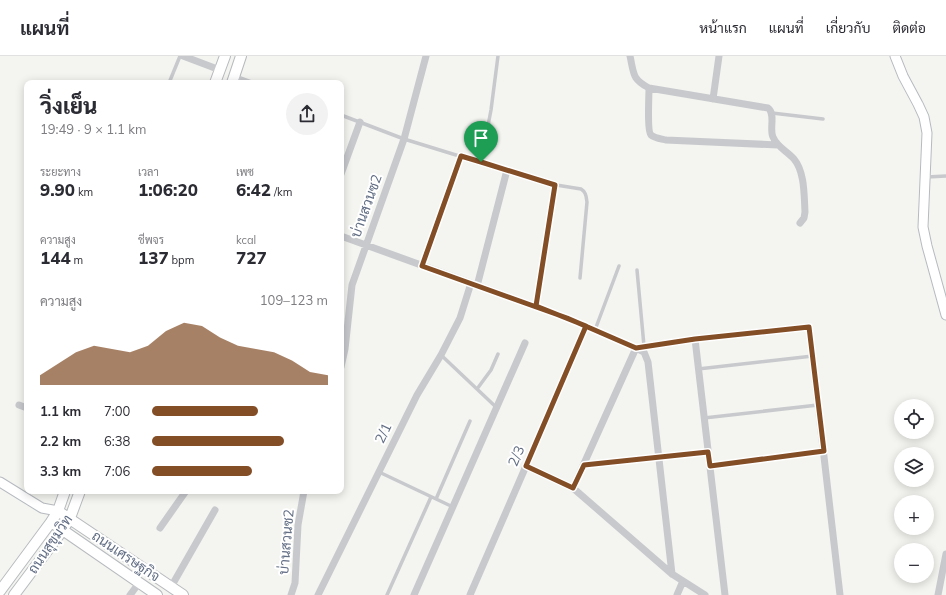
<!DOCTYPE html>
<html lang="th">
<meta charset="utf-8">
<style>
:root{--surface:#fff;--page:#f2f2f3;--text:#2b2b33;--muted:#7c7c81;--line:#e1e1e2;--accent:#834d26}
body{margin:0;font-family:Mulish,Sarabun,sans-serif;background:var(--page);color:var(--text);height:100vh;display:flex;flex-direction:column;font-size:15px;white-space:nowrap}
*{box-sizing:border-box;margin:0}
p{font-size:13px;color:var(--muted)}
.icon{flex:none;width:22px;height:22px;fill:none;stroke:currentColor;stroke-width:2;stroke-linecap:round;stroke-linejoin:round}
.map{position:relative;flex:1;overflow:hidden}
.drawer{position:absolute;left:24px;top:24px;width:320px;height:414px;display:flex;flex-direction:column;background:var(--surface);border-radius:8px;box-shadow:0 2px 10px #0003}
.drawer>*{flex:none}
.tools{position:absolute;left:894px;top:343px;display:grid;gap:8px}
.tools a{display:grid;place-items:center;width:40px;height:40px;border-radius:50%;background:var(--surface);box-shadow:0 2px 10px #0003;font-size:20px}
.pin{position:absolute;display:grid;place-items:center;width:34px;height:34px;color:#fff;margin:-41px -17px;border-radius:50% 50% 50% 0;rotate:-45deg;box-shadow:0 0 4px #0007}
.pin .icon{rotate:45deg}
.round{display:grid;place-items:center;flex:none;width:42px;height:42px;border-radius:21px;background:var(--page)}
.head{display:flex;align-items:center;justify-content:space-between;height:68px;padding:0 16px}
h1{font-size:22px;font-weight:800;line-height:30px}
.figures{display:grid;grid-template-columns:repeat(3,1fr);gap:6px;height:68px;padding:4px 16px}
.figures div{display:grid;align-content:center}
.figures b{font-size:17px;font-weight:800}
.figures small{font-size:11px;font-weight:400}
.figures p{font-size:11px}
.chart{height:112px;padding:8px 16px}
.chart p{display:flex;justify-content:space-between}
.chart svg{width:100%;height:72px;margin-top:4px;fill:var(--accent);opacity:.7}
ul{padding:0 16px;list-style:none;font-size:13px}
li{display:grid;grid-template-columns:64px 48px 1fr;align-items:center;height:30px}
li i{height:10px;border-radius:5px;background:var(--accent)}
header{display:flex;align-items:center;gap:24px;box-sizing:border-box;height:56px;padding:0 20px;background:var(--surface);border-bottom:1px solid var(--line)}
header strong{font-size:19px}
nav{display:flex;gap:22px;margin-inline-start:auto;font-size:14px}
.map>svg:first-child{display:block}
</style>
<header>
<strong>แผนที่</strong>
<nav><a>หน้าแรก</a><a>แผนที่</a><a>เกี่ยวกับ</a><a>ติดต่อ</a></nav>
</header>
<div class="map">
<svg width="946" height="539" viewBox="0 0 946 539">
<rect width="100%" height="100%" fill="#f4f5f0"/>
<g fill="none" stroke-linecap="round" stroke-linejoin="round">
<defs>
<path id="secondary" d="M895 0 903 20 918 48 924 61 927 77 923 171 927 190 946 259
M0 426 42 452 58 455"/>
<path id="primary" d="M215 27 225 0
M232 27 241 0
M58 455 183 539
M51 466 157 539
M0 535 51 466 58 455 65 435
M14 539 62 475 70 462 80 435"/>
</defs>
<use href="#secondary" stroke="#b6bac0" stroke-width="11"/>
<use href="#primary" stroke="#b7babe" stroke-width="12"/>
<path stroke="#c7c9cd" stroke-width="3.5" d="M235 20 254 27
M169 27 180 0
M772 57 823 63
M341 59 404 83 550 128 581 133C586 136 586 140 587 146L580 222
M481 106 491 54 498 0
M927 121 946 120
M422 210 461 101
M637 214 644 290
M536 250 555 129
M595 274 619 210
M441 299 497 352
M698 313 813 300
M477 333 491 314 498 298
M704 362 818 349
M584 409 708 396
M710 410 824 395
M379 416 453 451
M436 443 470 365
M387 539 431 441"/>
<path stroke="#c7c9cd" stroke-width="7" d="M183 0 220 14
M630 0C634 18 632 23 649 32L768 52C776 58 769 73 773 81 777 91 787 95 794 103 805 116 804 140 805 156L804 162 800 167
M649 32C649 40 647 75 651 79 654 82 662 83 666 84L778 89
M713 43 719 0
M341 118 360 66
M341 180 567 262 636 292 644 296 648 306 672 518
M477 230 507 114
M695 283 725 539
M636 292 695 283 809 271 840 539
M341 311 345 293 352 229 404 83 426 0
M19 349 27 352
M526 410 573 432 672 518 705 539
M573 432 636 292
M160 472 186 435
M171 531 215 454
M130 539 139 527
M291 539 295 527 298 469 304 435
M318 539 417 339 441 299 460 262 471 227
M414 539 525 287
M470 539 526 410 586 270
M677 539 683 525
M938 539 946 498"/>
<use href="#secondary" stroke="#fff" stroke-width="9"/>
<use href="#primary" stroke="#fff" stroke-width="10"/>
</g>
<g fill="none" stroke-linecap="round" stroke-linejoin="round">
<defs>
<path id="route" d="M481 106 555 129 536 250 586 270 526 410 573 432 584 409 708 396 710 410 824 395 809 271 695 283 636 292 567 262 422 210 461 100 481 106"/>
</defs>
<use href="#route" stroke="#fff" stroke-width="8"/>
<use href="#route" stroke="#834d26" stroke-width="5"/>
</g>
<g text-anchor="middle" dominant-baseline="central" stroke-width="4" stroke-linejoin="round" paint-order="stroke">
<g font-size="14" fill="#626e84" stroke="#fff">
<text transform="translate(366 150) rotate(-70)">บ่านสวนซ2</text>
<text transform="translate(383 377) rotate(-64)">2/1</text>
<text transform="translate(516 400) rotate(-67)">2/3</text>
<text transform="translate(286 486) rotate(-85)">บ่านสวนซ2</text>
<text transform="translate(50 488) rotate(-56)">ถนนสุขุมวิท</text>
<text transform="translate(126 500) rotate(34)">ถนนเศรษฐกิจ</text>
</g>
</g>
</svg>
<div class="tools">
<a><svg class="icon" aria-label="locate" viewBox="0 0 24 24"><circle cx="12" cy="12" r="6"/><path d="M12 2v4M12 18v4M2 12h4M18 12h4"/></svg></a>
<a><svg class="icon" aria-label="layers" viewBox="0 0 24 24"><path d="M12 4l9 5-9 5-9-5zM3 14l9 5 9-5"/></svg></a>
<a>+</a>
<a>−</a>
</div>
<div class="pin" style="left:481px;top:106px;background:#1e9e55"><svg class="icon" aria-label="arrive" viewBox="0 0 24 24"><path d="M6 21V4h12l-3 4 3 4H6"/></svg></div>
<section class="drawer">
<div class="head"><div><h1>วิ่งเย็น</h1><p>19:49 · 9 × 1.1 km</p></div><a class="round"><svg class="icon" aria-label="share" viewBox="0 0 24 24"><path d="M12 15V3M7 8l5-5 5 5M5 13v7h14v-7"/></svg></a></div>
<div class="figures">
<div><p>ระยะทาง</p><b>9.90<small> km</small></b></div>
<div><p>เวลา</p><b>1:06:20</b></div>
<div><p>เพซ</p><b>6:42<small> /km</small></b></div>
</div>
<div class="figures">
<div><p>ความสูง</p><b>144<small> m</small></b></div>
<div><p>ชีพจร</p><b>137<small> bpm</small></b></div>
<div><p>kcal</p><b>727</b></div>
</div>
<div class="chart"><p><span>ความสูง</span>109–123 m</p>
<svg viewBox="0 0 160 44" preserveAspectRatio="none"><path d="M0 44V38L10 31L20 24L30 20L40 22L50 24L60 20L70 11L80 6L90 8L100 15L110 20L120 22L130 24L140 29L150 36L160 38V44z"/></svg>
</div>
<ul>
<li><b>1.1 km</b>7:00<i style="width:60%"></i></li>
<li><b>2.2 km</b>6:38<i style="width:75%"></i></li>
<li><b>3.3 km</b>7:06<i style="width:57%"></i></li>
</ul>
</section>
</div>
